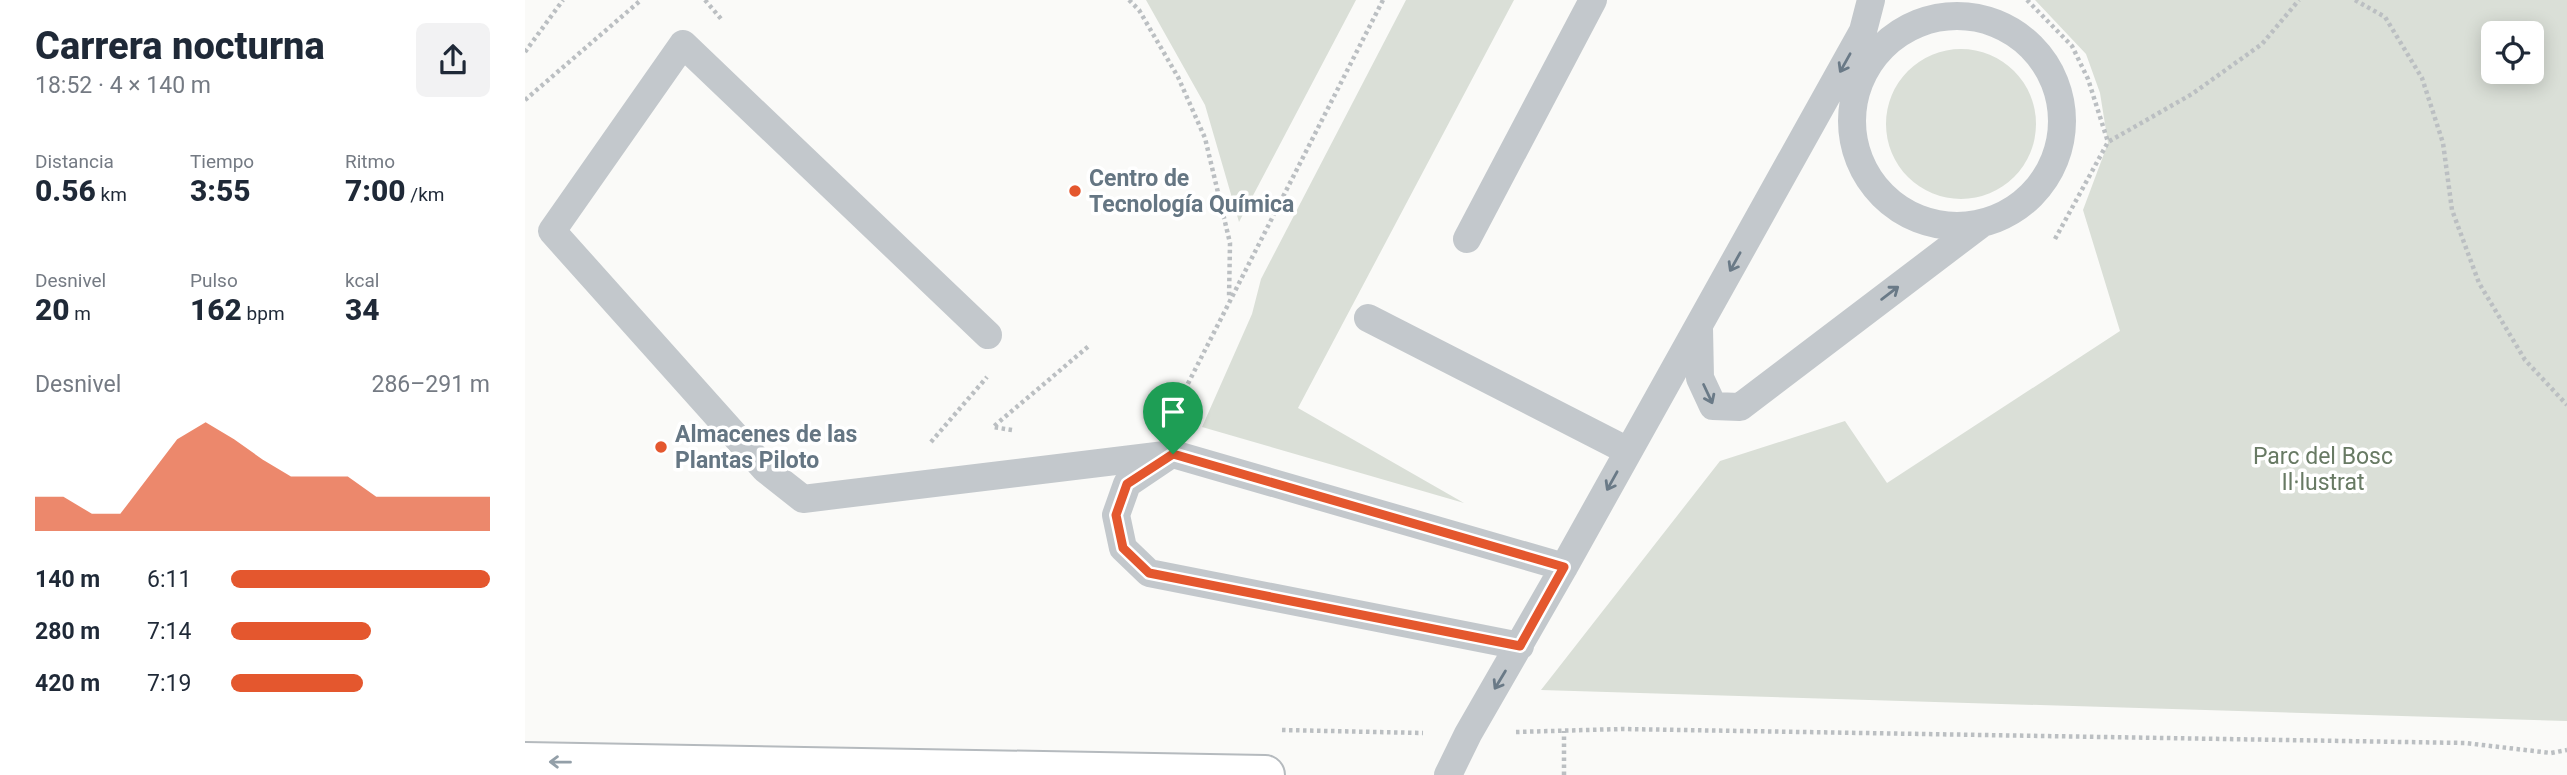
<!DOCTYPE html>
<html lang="es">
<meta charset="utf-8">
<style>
:root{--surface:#fff;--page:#f2f2f3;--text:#1f2937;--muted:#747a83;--accent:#e4572e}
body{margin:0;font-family:Roboto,sans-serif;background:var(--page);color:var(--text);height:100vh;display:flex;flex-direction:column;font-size:26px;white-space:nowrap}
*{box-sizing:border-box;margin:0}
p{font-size:23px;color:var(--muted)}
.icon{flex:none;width:38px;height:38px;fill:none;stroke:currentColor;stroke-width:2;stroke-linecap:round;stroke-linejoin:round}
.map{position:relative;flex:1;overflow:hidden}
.details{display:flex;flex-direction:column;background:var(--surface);width:525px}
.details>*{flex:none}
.controls{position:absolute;left:1956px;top:21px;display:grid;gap:14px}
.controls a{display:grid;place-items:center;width:63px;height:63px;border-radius:10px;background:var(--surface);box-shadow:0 4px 18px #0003;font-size:35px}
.pin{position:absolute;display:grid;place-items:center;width:60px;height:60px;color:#fff;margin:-72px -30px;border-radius:50% 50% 50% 0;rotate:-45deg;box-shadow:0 0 7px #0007}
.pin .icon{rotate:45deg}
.round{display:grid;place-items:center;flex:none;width:74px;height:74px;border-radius:10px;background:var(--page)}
.headline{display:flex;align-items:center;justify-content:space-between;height:119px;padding:0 35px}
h1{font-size:38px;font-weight:800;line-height:52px}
.stats{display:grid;grid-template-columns:repeat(3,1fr);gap:10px;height:119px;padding:7px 35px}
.stats div{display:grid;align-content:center}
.stats b{font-size:30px;font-weight:800}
.stats small{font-size:19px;font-weight:400}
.stats p{font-size:19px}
.chart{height:196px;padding:14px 35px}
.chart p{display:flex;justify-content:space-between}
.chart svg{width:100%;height:126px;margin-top:7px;fill:var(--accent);opacity:.7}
ul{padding:0 35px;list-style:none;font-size:23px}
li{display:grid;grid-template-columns:112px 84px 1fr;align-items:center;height:52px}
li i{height:18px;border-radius:9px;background:var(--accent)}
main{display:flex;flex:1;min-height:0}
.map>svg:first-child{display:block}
</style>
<main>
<section class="details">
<div class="headline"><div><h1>Carrera nocturna</h1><p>18:52 · 4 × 140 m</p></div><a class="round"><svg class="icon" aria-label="share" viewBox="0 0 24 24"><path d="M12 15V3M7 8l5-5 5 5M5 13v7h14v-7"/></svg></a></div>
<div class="stats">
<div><p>Distancia</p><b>0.56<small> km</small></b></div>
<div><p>Tiempo</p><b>3:55</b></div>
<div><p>Ritmo</p><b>7:00<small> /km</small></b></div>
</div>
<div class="stats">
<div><p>Desnivel</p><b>20<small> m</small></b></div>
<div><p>Pulso</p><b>162<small> bpm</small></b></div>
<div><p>kcal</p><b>34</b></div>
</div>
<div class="chart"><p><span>Desnivel</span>286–291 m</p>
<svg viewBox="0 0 160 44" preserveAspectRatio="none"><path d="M0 44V32L10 32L20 38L30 38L40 25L50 12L60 6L70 12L80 19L90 25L100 25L110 25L120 32L130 32L140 32L150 32L160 32V44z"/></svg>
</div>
<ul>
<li><b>140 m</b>6:11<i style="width:100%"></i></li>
<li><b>280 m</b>7:14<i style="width:54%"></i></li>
<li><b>420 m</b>7:19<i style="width:51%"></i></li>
</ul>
</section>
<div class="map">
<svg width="2042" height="775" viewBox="0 0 2042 775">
<rect width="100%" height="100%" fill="#fafaf8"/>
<path fill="#dadfd7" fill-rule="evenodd" d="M621 0H831L714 222 680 105Z
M881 0H989L773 408 939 503 677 427 727 314 736 279Z
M1510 0H2042V721L1016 690 1195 461 1320 421 1362 483 1595 331 1558 210 1583 143 1575 93 1561 54ZM1969 33H2007V72H1969Z
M1361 124a75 75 0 1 1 150 0a75 75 0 1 1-150 0Z"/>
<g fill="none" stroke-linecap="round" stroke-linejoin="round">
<defs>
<path id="primary" d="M0 762 740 775"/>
</defs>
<use href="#primary" stroke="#b5babe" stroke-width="42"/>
<path stroke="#bbbfc2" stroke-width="4.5" stroke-dasharray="3.5 3.5" stroke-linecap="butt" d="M180 0 197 20
M604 0 614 10 653 77 680 138 705 243 704 298
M1502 0 1547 46 1563 79 1583 142
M1830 0 1860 17 1897 78 1918 143 1927 210 1954 283 2000 360 2042 405
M0 52 38 0
M0 100 116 0
M1530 239 1583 142 1667 94 1737 44 1774 0
M647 415 858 0
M487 430 468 427 565 345
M406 442 462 377
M757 730 898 733
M991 732 1097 729 1940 743 2026 753 2042 750
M1039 775V731"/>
<path stroke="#c3c8cc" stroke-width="28" d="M1327 121a105 105 0 1 1 210 0a105 105 0 1 1-210 0Z
M942 239 1068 0
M843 318 1103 451
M1174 328 1175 378 1188 406 1215 407 1456 224
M463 335 158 44 27 231 240 469 278 499 648 454 1039 567
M642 457 602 484 591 515 598 548 624 573 995 646
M923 775 943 734 1039 567 1338 31 1346 0"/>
<use href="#primary" stroke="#fff" stroke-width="38"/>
</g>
<defs><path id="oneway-shaft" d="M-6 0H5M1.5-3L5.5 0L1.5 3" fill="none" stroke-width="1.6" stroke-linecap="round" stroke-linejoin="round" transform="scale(1.75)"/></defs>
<g stroke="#6a7a87">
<use href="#oneway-shaft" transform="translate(1320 63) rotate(119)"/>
<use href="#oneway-shaft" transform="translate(1210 262) rotate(119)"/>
<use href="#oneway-shaft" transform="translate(1365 293) rotate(-37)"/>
<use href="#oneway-shaft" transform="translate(1183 394) rotate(65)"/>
<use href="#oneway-shaft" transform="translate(1087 481) rotate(119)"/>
<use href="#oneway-shaft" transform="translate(975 680) rotate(121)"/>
</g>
<use stroke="#939fa8" href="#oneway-shaft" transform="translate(35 762) rotate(-179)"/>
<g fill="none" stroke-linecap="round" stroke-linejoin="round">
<defs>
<path id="route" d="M648 454 1039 567 995 646 624 573 598 548 591 515 602 484Z"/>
</defs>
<use href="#route" stroke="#fff" stroke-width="14"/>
<use href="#route" stroke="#e4572e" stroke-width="9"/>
</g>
<g fill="#e4572e" stroke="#fff" stroke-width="2.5">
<circle cx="550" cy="191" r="7"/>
<circle cx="136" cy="447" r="7"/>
</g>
<g text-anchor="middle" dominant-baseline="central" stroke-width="7" stroke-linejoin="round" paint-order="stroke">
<g font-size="23" font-weight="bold" fill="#657683" stroke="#fff" text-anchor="start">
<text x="564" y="178">Centro de<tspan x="564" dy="26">Tecnología Química</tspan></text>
<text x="150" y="434">Almacenes de las<tspan x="150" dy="26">Plantas Piloto</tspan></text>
</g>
<g font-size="23" fill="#687a64" stroke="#fff">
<text x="1798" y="456">Parc del Bosc<tspan x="1798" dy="26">Il·lustrat</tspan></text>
</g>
</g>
</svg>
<div class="controls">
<a><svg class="icon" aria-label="locate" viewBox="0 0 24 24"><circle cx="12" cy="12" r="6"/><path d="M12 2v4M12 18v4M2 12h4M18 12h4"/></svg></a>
</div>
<div class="pin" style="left:648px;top:454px;background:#1e9e55"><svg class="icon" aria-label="arrive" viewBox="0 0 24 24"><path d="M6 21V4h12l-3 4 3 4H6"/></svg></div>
</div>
</main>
